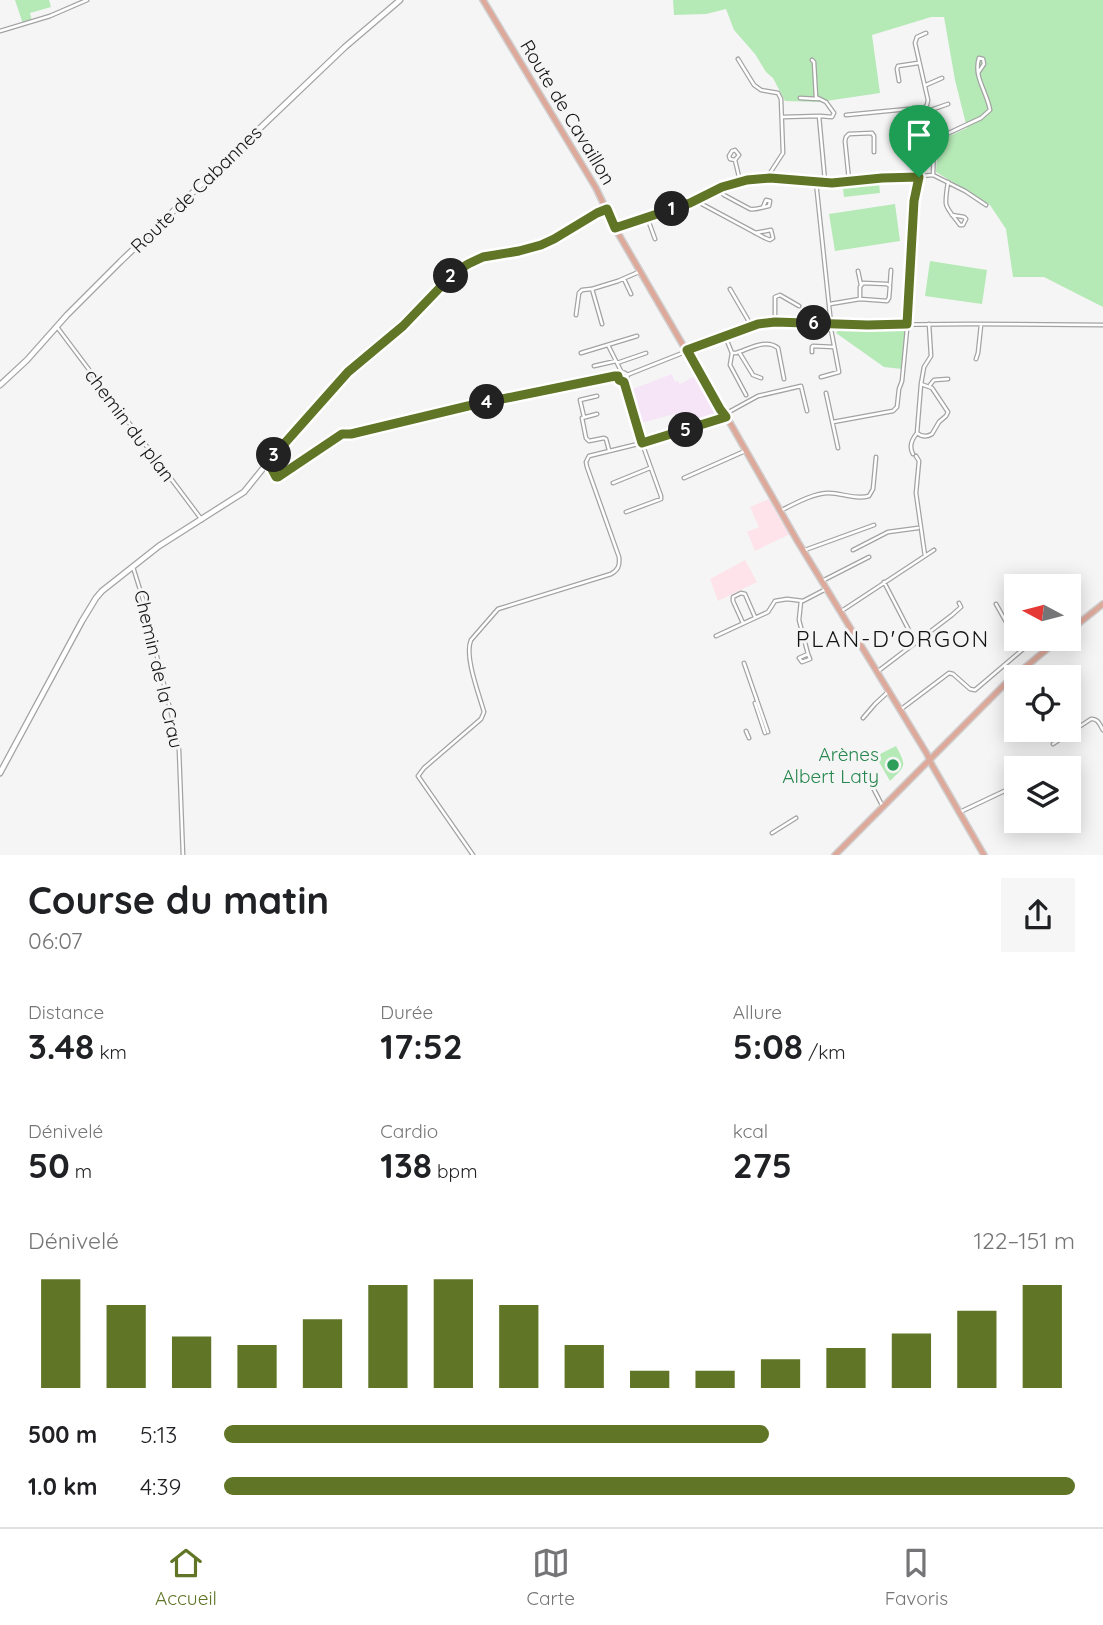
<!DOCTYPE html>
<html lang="fr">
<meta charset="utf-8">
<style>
:root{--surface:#fff;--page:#f6f6f6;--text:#202124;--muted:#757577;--line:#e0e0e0;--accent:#607526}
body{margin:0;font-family:Quicksand,sans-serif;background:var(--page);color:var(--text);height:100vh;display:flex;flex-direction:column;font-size:26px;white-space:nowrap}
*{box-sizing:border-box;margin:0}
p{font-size:23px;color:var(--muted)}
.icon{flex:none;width:38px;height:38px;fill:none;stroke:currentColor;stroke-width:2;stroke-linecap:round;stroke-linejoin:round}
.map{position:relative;height:855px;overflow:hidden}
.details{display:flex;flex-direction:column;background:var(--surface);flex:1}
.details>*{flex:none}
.needle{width:46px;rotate:277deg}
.controls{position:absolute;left:1004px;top:574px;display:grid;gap:14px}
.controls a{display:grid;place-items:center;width:77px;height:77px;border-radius:0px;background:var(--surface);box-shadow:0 4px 18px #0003;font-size:35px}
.pin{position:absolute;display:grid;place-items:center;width:60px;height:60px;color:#fff;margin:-72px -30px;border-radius:50% 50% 50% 0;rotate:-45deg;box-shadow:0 0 7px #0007}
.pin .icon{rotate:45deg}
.km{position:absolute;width:35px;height:35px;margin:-18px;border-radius:50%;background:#222;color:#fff;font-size:19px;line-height:35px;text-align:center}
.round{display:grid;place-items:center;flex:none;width:74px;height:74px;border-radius:0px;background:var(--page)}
.headline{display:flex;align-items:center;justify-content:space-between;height:119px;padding:0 28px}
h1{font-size:38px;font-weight:800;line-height:52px}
.stats{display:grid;grid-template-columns:repeat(3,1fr);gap:10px;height:119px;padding:7px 28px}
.stats div{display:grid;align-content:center}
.stats b{font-size:35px;font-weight:800}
.stats small{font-size:19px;font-weight:400}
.stats p{font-size:19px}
.chart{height:196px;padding:14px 28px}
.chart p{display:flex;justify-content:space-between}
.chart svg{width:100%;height:126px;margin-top:7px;stroke:var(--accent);stroke-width:6}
ul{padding:0 28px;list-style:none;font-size:23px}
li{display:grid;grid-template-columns:112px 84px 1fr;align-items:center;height:52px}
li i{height:18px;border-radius:9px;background:var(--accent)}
.dock{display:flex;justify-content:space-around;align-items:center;height:98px;border-top:2px solid var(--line);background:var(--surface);font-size:19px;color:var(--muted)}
.dock a{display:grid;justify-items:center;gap:4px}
.dock .selected{color:var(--accent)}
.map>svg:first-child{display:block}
</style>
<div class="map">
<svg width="1103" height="855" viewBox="0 0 1103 855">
<rect width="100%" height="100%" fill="#f5f5f6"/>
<path fill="#fee4ea" d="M769 499 790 534 755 551 747 532 759 527 750 507Z
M745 560 757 582 718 601 710 579Z"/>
<path fill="#f6e5f7" d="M672 374 675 382 678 381 680 384 697 375 720 416 710 421 680 430 675 414 640 423 630 390Z"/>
<path fill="#b5e9b6" d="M15 0H49L51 7 30 13 32 21 23 24Z
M673 0H1103V307L1044 277H1013L1006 229 990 205 936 172 938 141 967 128 955 80 944 17H931L872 35 880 93 819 102 785 101 773 78 766 72 755 54 734 30 726 9 706 14 674 15Z
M879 183 880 193 844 197 843 188Z
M895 204 900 241 835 251 829 214Z
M930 261 987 270 982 304 925 296Z
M840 328 905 330 902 369 884 367 836 333Z
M896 746C907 767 906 765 890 781L879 762 880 754Z"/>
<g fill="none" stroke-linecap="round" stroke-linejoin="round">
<defs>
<path id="street" d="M0 31 50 16 87 0
M738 59 754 85 761 90 778 93 781 99 783 153 770 173V178
M812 60 814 62 816 97 826 102 834 113 832 117 820 116
M899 81 897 69 898 66 918 63
M926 85 942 78
M800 98 818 99
M913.5 113a5.5 5.5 0 1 1 11 0a5.5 5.5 0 1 1-11 0Z
M923 109 927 105 928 100 915 43 917 37 926 33
M925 112 948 104
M846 115 908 109 914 110
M783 117 819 116 825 181
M921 117 926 139 935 142
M735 160 730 159 729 156 732 151 735 150 739 155 735 160 740 181
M933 175 934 146 936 139 981 118 990 110C987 92 973 76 979 58L983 59 984 64 978 73
M849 180 845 141 846 137 849 134 872 133 874 136V152
M816 182 831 324
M948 182C944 209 944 204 960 225H963L966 219 964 217 952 215
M718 189 724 195 750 209C757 210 763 207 769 206L770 201 766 200 763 207
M698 200 700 203 765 238 770 240 773 238 771 230 755 233
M647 217 655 239
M615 228 689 203 722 187 760 178 832 183 933 175 965 191 986 205
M858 271 861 285
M624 279 631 294
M890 284 891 270
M730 289 751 325
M830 304 860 299 887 301 889 298 890 286 887 284 863 283 860 287V299
M576 315 579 293 582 290 591 289
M775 322V297L780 295 799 306
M602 324 592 289 618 281 641 271
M57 327 202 520
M725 336 732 353H736C749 349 766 338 778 348L784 379
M608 345 622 373
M687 350 751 326 775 322 868 325 969 324 1103 325
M739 352 753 375 761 378
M812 352V347L813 346 834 347
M581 353 637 336
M732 353 730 365 746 395
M976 359 978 353 981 325
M617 363 646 353
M594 366 616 361
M618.5 377a4.5 4.5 0 1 1 9 0a4.5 4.5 0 1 1-9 0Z
M627 375 685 352
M821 377 839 372 830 324
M623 382 642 443 661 496V499L626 512
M921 384 917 433C922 437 927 437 932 434L939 422 946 416 948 412 932 388 921 384 924 367 931 356 929 324
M930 385 934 380 948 379
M826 393 838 448
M727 413 758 396 801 386 807 411
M597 414 582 418 586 438 589 441 604 438 606 439 609 450
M584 417 580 400 597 396
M833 422 893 411 897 407 899 389 902 381 907 329 914 201 919 177
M913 454C909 447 912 439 917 433
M916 456 919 461 916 493 925 556
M268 462 276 476 278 477C288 473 293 466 301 460 313 451 336 434 351 434L468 406 618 376
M684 478 745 451
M613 483 650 468
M780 511C794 504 813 493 829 493 842 493 855 500 869 496L873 489 876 457
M805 550 874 525
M853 550 888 532 918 528
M133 567 142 596 176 733 179 750 183 855
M822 581 869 557
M884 582 914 640
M1016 590 1017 591
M801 601 799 620 808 654 810 659 802 662 799 658 808 654
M996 604 1010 629 1017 637
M840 612 934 550
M743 623 733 601V597L741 593 745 594 755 617
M716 636 768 612 775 601 787 599 803 601 826 589
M1018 639 1025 647
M744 663 768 732
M877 672 952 615 961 607 959 603
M755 703 765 733
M900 710 949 673 953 674 970 689 975 690 1035 639
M863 718 875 704 889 691
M746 731 749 738
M1053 744 1091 719C1098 718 1100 725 1103 730
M866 774 883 807
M960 812 1017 785
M772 833 796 818
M473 855 418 776 424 768 481 719 484 712C479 694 464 656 471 640L498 609 611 574C618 570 620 566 619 557L587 467 586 462 589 456 642 443 725 418"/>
<path id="secondary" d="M0 385 27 360 67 315 121 261 345 47 400 0
M0 773 82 621 96 598 102 591 159 546 244 492 277 451 303 424 347 371 403 326 453 274 469 264 483 257 518 251 541 245 554 239 607 209"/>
<path id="primary" d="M483 0 596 188 615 228 720 409 725 414 798 542 927 754 932 765 984 855
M1069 631 1103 604
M835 855 1004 685 1059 639"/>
</defs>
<use href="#street" stroke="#a3a3a4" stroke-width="5"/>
<use href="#secondary" stroke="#a3a3a4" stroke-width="7"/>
<use href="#primary" stroke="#d0d0d0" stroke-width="8"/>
<use href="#street" stroke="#fff" stroke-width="2.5"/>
<use href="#secondary" stroke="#fff" stroke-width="4.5"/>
<use href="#primary" stroke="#dca99b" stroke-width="5"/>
</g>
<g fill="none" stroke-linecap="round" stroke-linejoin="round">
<defs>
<path id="route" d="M919 177 914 201 907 324 868 325 775 322 758 324 687 350 720 409 726 417 642 443 624 382 619 380 618 376H615L468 406 351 434H342L278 477H276L268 462 348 372 403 326 453 274 468 264 483 257 519 251 541 245 554 239 597 213 607 209 615 228 690 203 722 187 747 180 770 178 832 183 882 178Z"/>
</defs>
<use href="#route" stroke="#fff" stroke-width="14"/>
<use href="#route" stroke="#607526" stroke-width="9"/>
</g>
<circle fill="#2e9e5b" stroke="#f5f5f6" stroke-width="2.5" cx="893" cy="765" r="7"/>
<g text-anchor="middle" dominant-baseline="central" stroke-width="6" stroke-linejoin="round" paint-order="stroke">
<g font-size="19" fill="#151515" stroke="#f5f5f6">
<text transform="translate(568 112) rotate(59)">Route de Cavaillon</text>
<text transform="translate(196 189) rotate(-44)">Route de Cabannes</text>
<text transform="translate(130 425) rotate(53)">chemin du plan</text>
<text transform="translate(159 669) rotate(77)">Chemin de la Crau</text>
</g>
<g font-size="19" fill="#27864d" stroke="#f5f5f6" text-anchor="end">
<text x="879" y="754">Arènes<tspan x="879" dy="22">Albert Laty</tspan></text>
</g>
<g font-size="23" letter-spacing="2" fill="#151515" stroke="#f5f5f6">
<text x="893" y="638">PLAN-D'ORGON</text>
</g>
</g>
</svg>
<div class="controls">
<a><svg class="needle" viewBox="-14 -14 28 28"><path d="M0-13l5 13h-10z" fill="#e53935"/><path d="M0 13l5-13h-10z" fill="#757577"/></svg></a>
<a><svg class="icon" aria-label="locate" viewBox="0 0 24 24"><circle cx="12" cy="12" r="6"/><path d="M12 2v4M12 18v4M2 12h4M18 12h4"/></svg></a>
<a><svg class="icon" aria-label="layers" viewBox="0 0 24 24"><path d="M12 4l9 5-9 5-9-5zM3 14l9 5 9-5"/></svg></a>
</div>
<div class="pin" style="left:919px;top:177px;background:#1e9e55"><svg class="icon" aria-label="arrive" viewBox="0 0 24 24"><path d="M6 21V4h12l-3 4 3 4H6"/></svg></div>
<b class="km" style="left:672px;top:209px">1</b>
<b class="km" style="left:451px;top:276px">2</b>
<b class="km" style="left:274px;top:455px">3</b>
<b class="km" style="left:487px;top:402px">4</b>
<b class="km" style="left:686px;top:430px">5</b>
<b class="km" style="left:814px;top:323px">6</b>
</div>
<section class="details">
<div class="headline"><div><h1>Course du matin</h1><p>06:07</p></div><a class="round"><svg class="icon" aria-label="share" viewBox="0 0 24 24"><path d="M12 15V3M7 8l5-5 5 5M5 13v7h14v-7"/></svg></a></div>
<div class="stats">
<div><p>Distance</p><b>3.48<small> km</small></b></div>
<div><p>Durée</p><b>17:52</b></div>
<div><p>Allure</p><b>5:08<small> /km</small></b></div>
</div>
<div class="stats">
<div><p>Dénivelé</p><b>50<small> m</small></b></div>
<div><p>Cardio</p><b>138<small> bpm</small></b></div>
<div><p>kcal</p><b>275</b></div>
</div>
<div class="chart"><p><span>Dénivelé</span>122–151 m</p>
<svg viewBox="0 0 160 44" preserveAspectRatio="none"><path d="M5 44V6M15 44V15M25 44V26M35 44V29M45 44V20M55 44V8M65 44V6M75 44V15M85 44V29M95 44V38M105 44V38M115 44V34M125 44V30M135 44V25M145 44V17M155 44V8"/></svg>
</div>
<ul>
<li><b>500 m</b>5:13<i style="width:64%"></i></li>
<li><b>1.0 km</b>4:39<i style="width:100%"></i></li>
</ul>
</section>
<nav class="dock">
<a class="selected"><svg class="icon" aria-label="home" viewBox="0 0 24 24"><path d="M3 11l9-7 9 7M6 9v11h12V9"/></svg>Accueil</a>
<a><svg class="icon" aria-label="map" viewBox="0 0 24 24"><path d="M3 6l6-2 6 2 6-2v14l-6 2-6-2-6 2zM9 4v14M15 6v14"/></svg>Carte</a>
<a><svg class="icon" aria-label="saved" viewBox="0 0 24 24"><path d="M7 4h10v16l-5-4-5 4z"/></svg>Favoris</a>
</nav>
